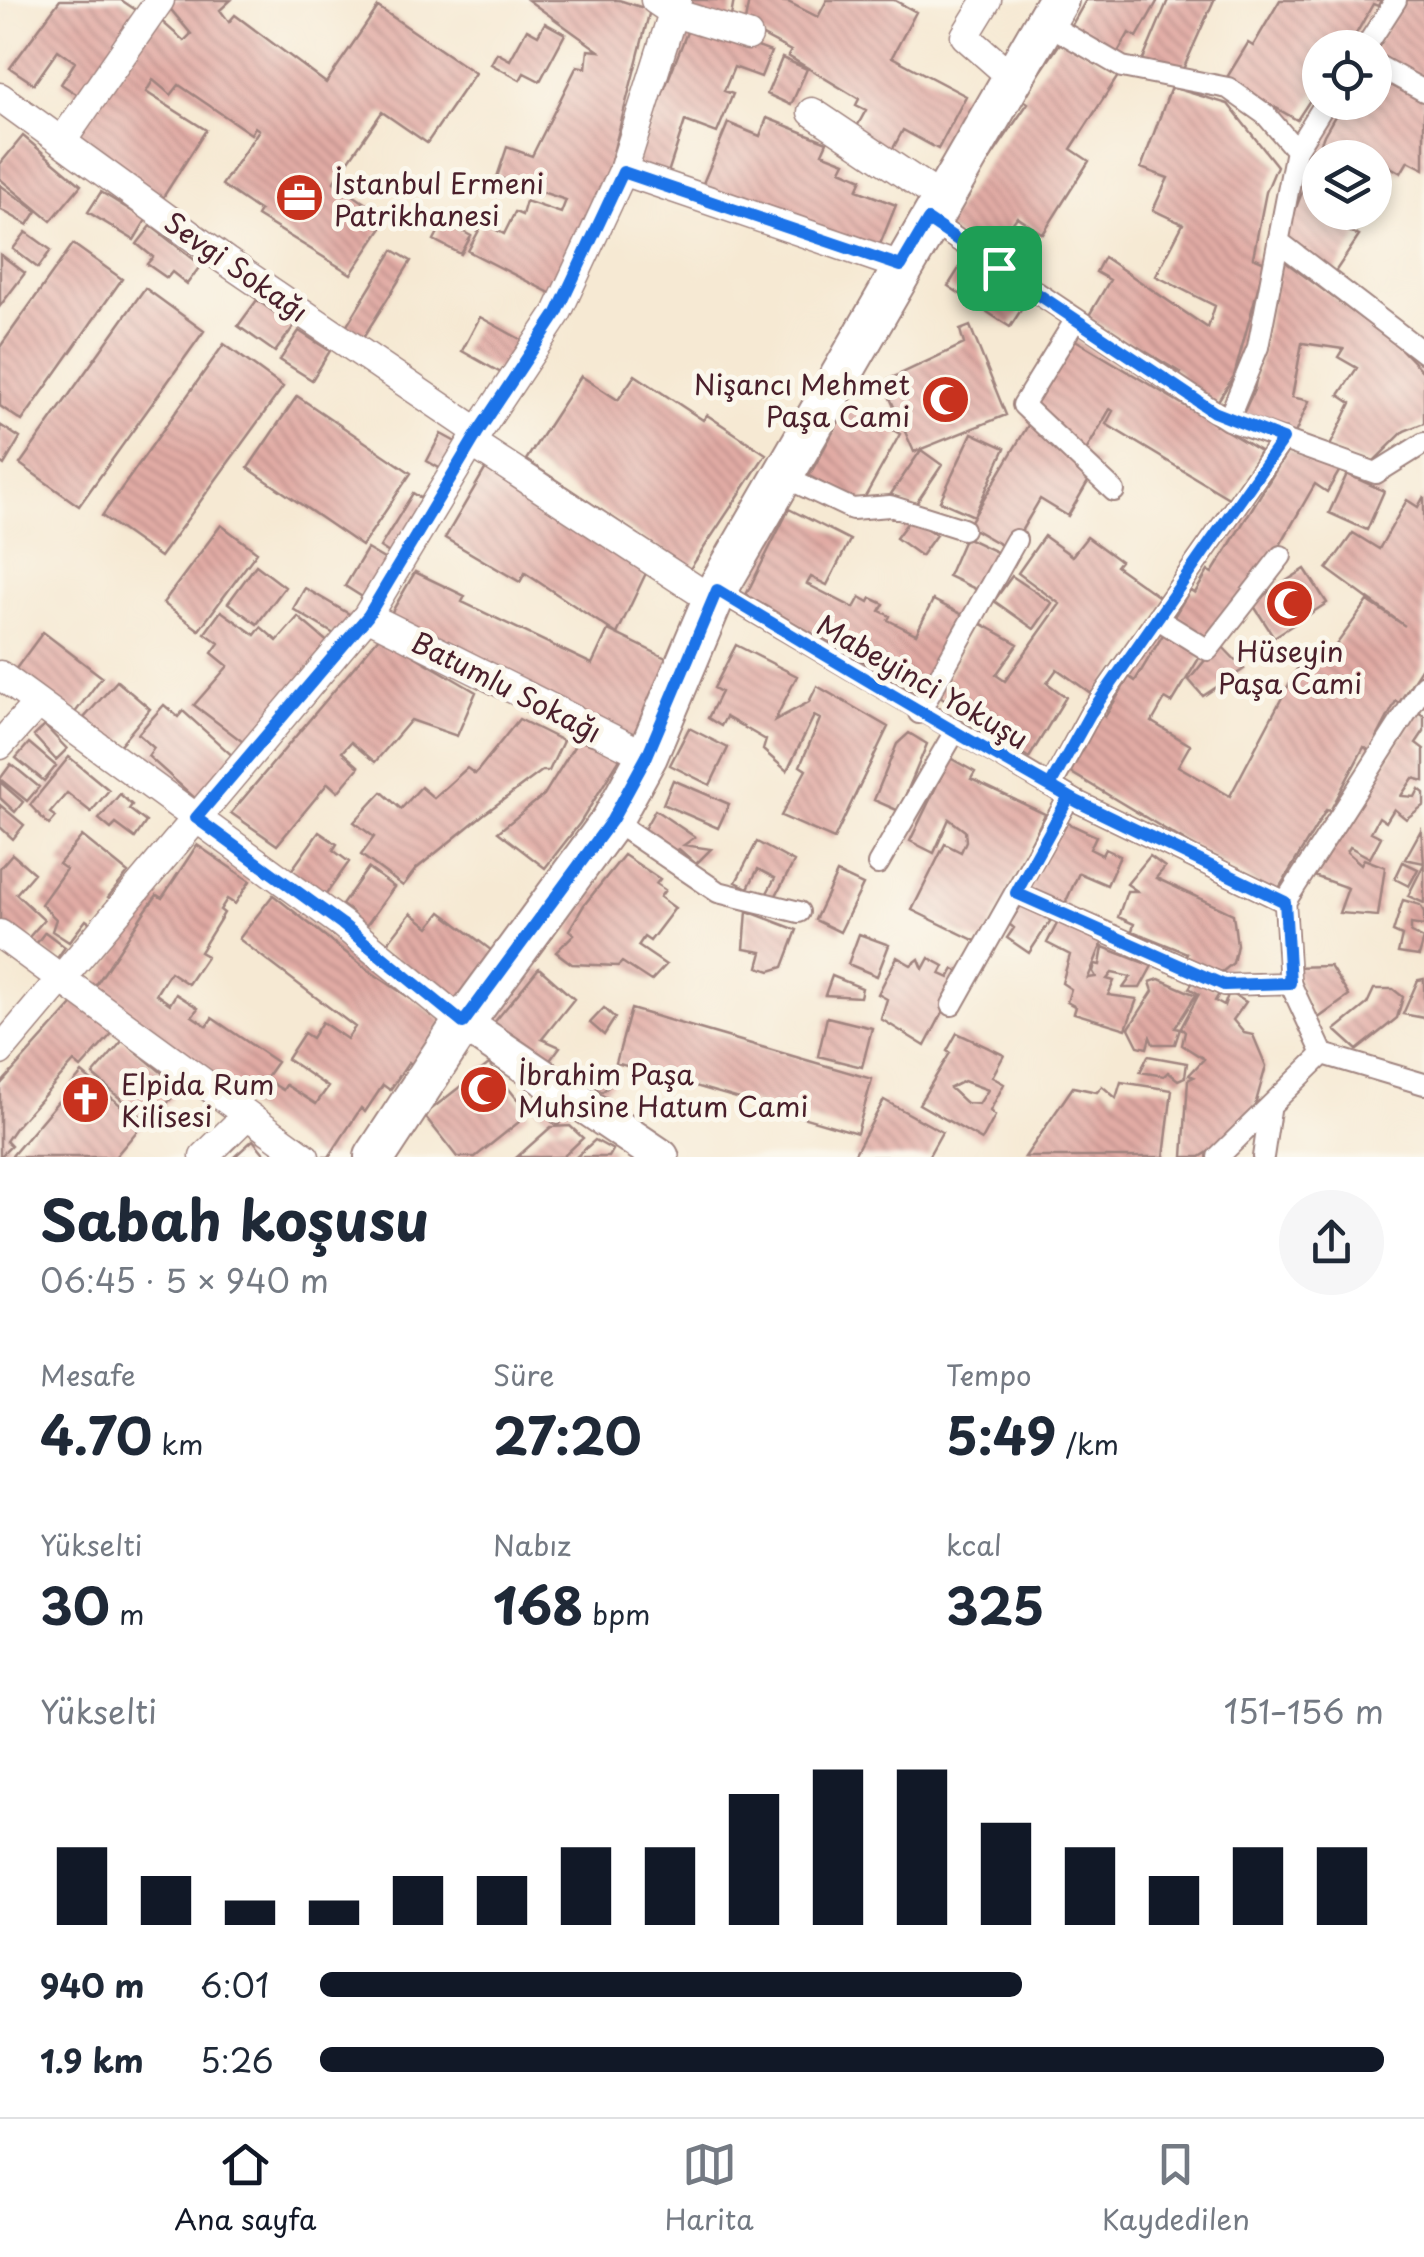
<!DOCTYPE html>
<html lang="tr">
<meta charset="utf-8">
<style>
:root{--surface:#fff;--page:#f6f6f7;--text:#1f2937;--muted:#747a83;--line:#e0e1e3;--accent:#111827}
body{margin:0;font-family:"Playpen Sans",sans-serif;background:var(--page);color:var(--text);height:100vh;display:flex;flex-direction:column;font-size:38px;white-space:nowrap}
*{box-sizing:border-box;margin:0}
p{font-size:32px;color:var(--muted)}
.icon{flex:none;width:55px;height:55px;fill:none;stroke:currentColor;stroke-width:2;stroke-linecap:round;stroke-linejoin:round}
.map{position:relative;height:1157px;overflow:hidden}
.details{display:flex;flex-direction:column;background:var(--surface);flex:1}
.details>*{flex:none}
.buttons{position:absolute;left:1302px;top:30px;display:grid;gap:20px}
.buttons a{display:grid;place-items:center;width:90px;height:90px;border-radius:50%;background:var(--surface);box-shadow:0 5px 15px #0003;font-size:50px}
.pin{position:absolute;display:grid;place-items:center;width:85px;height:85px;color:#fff;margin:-42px;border-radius:20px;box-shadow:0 5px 15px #0006}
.round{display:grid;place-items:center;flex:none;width:105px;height:105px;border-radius:52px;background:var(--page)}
.head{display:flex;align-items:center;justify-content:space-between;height:170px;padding:0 40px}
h1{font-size:55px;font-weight:700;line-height:75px}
.metrics{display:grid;grid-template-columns:repeat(3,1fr);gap:15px;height:170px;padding:10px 40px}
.metrics div{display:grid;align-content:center}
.metrics b{font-size:50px;font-weight:700}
.metrics small{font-size:28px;font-weight:400}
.metrics p{font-size:28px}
.chart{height:280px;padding:20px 40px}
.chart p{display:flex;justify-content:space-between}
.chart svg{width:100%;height:180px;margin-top:10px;stroke:var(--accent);stroke-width:6}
ul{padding:0 40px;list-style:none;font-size:32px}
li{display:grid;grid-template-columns:160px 120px 1fr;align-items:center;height:75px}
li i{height:25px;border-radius:12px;background:var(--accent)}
.menu{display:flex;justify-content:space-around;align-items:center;height:140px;border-top:2px solid var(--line);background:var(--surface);font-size:28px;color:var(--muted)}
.menu a{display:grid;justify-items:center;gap:5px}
.menu .current{color:var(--accent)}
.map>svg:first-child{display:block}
</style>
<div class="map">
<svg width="1424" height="1157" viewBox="0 0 1424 1157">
<defs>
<pattern id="building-back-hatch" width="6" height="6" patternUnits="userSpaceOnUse" patternTransform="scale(2.5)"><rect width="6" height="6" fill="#e2aca5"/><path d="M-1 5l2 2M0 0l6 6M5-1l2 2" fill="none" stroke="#b98b87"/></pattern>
</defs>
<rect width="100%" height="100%" fill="#fbf7ec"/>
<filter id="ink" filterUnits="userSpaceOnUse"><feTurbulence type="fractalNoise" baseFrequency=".01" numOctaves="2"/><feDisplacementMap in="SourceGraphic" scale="20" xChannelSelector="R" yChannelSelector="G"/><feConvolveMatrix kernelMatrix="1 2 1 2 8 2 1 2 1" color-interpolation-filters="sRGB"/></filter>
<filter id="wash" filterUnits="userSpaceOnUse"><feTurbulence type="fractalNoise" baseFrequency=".0048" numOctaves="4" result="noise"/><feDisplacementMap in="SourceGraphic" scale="40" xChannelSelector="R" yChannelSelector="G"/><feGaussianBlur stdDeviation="2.25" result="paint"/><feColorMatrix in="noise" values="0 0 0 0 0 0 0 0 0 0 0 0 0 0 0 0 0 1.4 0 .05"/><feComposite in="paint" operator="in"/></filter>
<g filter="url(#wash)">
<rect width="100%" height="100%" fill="#f6e9d3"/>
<g id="blocks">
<path fill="url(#building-back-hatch)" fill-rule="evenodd" d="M60 0H121L139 12 84 99 61 84 75 62 58 50 34 84 10 68Z
M163 0H231L220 10 229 22 235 15 326 83 378 7 475 73 427 143 382 112 334 182 388 219 351 274 257 216 260 211 222 185 259 130 255 127 251 134 179 85 171 95 153 80 146 92 206 130 162 199 70 141 158 18 184 41 191 34Z
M528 0H619L650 10 606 180 558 297 468 251 483 223 504 234 515 212 522 215 526 201 561 213 566 200 497 177 507 147 532 156 577 66 586 68 588 50 599 51Z
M692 0H734L730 22 689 15Z
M749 0 788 2 818 17 827 0H894L916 12 892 57 966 96 938 149 903 130 890 154 853 134 866 110 856 105 859 99 788 56 791 51 744 26Z
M1086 0H1158L1137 37 1129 33 1114 59 1068 32Z
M1168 0H1214L1181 74 1142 62Z
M1280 0H1381L1378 6 1373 4 1348 48H1320V85L1297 120 1226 79 1248 43 1253 46Z
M1405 0H1424V169L1408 161 1401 173 1375 158H1320V212H1345L1338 226 1359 236 1335 272 1284 239 1324 135 1343 102H1375V46Z
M691 22 771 52 761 77 734 67 724 91 733 94 717 133 685 121 666 179 633 168Z
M545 23 565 34 540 81 524 73 520 80 491 64 497 53 510 60 527 29 538 35Z
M1063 39 1120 73 1071 149 1089 161 1043 234 1017 217 988 258 944 227 1028 103 1022 99Z
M782 58 807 69 791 105 767 94Z
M1171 87 1228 104 1277 166 1266 192 1253 257 1265 262 1234 376 1216 404 1177 380 1181 373 1088 317 1110 280 1096 272 1104 257 1208 328 1215 306 1156 276 1183 224 1153 210 1168 178 1141 168Z
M767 118 827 142 822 153 845 162 841 170 862 179 857 190 896 205 872 264 699 193 728 123 760 136Z
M23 136 81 185 51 221 0 179V164Z
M0 185 37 211 28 225 0 209Z
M101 192 146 220 134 240 88 212Z
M444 221 471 236 461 254 434 240Z
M151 226 201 265 187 284 172 272 167 278 147 264 153 257 137 244Z
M26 232 51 250 38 268 13 249Z
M73 244 122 279 22 421 0 406V347Z
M393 250 411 261 363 338 346 327Z
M969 253 1032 293 1010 327 948 286Z
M0 254 25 273 0 306Z
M1280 258 1395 343 1424 373V423L1404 431 1370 465 1329 448 1351 403 1339 395 1357 368 1338 357 1343 349 1302 343 1292 397 1309 401 1293 438 1241 418 1254 390Z
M145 288 204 331 79 506 20 464Z
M257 300 294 326 275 352 238 326Z
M480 317 529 344 510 378 462 351Z
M970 326 1006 415 914 452 883 382 964 344 960 330Z
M299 331 330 351 312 380 280 360Z
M1072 338 1260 451 1232 500 1106 424 1113 411 1110 409 1084 454 1099 463 1068 516 1040 499 1010 550 968 526 1030 422 1024 418Z
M224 344 283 387 160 557 102 516Z
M635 375 703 420 707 415 766 454 690 569 526 460 581 376 618 400Z
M297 396 411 473 362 546 248 468Z
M848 405 900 434 861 504 809 476Z
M0 425 20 438 4 465 0 462Z
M972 433 1005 448 974 516 940 501Z
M441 434 463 446 448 473 427 461Z
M1289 449 1306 459 1310 452 1340 470 1327 492 1315 484 1251 596 1227 612 1172 703 1165 699 1152 722 1190 745 1178 766 1230 796 1305 654 1323 663 1368 601 1405 626 1327 569 1353 533 1379 549 1407 500 1418 507 1424 496V664L1399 703 1396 701 1370 751 1364 747 1330 811 1326 810 1275 895 1065 769 1098 713 1105 717 1129 677 1135 681 1190 590 1195 593 1208 571 1212 573Z
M921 450 942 465 913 508 891 494Z
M487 466 647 571 617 634 525 573 520 582 445 538Z
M1347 474 1384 491 1367 530 1329 513Z
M413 493 430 504 397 558 380 547Z
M789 509 850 540 827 585 811 577 807 584 854 608 860 597 869 602 871 598 884 604 880 611 890 616 888 620 916 634 933 600 965 616 925 694 745 597Z
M911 518 936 535 921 556 896 538Z
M221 525 257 552 199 630 163 603Z
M1044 536 1072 556 1087 537 1120 561 1116 566 1165 601 1096 697 1057 669 1047 683 1066 697 1029 758 937 694 980 623 1018 644 996 675 1005 681 1060 604 1018 573Z
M965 537 1001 554 984 593 948 576Z
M367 549 394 565 372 603 345 586Z
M256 565 285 587 257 624 228 603Z
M1305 569 1327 603 1274 637 1252 603Z
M415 572 465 596 462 602 592 664 608 630 676 663 638 743 386 622Z
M1012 576 1052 603 1034 629 994 601Z
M305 588 356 618 344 640 293 609Z
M221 611 255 635 261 627 277 641 298 617 331 645 247 745 194 705 228 666 212 653 219 643 205 633Z
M43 632 102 677 74 714 15 670Z
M380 636 476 692 457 736 411 720 375 762 351 742 342 752 359 767 338 792 328 783 277 845 231 813Z
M1219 643 1244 669 1203 696 1189 680Z
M736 645 797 676 775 720 809 702 817 686 888 727 834 839 781 816 806 770 800 766 820 719 814 716 787 771 763 750 766 740 726 717 721 726 708 718 721 692 714 688Z
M117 681 150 709 118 747 84 718Z
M164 705 178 717 183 711 235 758 198 801 148 756 154 748 138 734Z
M1418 712 1424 716V731L1416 743 1424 749V781L1413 778 1401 796 1415 797 1419 789 1424 793V805L1406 819 1394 809 1386 822 1379 817 1371 832 1381 837 1370 858 1350 847 1347 852 1361 864 1364 859 1385 867 1378 916 1339 913 1348 888 1314 876Z
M519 719 563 741 549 771H542L484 814 416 869 403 886 361 855 374 837 354 822 382 792 401 809 421 787 434 798 467 768 475 774Z
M45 726 67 749 56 760 34 736Z
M689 728 728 748 710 785 670 765Z
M909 733 927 744 899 811 874 800 897 744Z
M578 740 622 755 580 823 545 868 498 832 544 795Z
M29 743 56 766 44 781 16 758Z
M69 757 109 790 91 812 67 793 50 813 56 817 49 825 30 805Z
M950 758 975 772 971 779 1045 814 982 944 912 910 945 844 961 852 966 841 965 831 949 819 934 853 910 841Z
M11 764 39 787 27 801 0 779Z
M673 780 729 804 718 828 663 804Z
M0 782 23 802 15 812 0 798Z
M120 794 132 805 129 809 146 822 135 838 116 824 111 829 99 819Z
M0 805 24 825 13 839 0 827Z
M655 810 695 837 684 845 711 849 696 864 679 849 674 852 643 831Z
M1061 820 1096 836 1090 849 1102 855 1105 849 1120 856 1107 885 1079 873 1062 910 1026 893Z
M1421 830 1424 863 1405 859Z
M319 832 337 844 333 850 349 862 322 900 288 875Z
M82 836 128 873 108 897 117 905 97 928 86 920 69 942 52 931 56 919 41 904 66 869 59 864Z
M757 842 794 862 774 899 766 895 775 878 758 869 748 888 736 882Z
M197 845 250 881 235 904 227 899 220 910 224 913 200 952 207 956 188 984 170 972 156 994 170 1004 176 994 198 1008 192 1016 207 1026 212 1018 277 1062 265 1079 283 1090 286 1085 316 1104 328 1087 287 1059 304 1033 312 1038 322 1022 347 1039 355 1027 239 939 273 895 368 970 444 1021 414 1066 409 1062 390 1090 383 1085 365 1112 361 1108 329 1157H317L92 991 143 914 157 895 162 898Z
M12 854 34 873 16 894 44 920 22 945 0 925V868Z
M624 855 660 879 656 884 665 890 660 897 675 908 650 941 644 937 638 946 666 965 651 981 622 962 618 966 572 964 556 952 574 934 569 930 584 905Z
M1150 856 1165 867 1156 878 1233 914 1237 945 1233 963 1222 972 1184 960 1187 953 1132 931 1134 924 1118 917 1127 891H1137L1127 884Z
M1403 862 1418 869 1409 886 1395 879Z
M1424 864V903L1408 896Z
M368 868 394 887 361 933 347 922 353 913 342 905Z
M837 873 863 885 840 932 815 920Z
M1403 900 1420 905 1424 912V926L1411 924V933L1424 939 1419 956 1398 953 1402 936 1393 932Z
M1024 901 1051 920 1029 953 1007 938 1014 928 1009 924Z
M747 911 797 930 783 967 770 971 758 967 762 952 744 949Z
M441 912 500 957 460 1009 383 949 411 913 429 927Z
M1059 920 1103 941 1088 978 1096 977 1093 972 1095 964 1100 965 1103 947 1152 966 1140 988H1123L1131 977 1112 973 1107 979 1114 981 1108 995 1137 999 1126 1029 1074 1013 1076 1007 1067 1002 1071 989 1062 983 1070 955 1047 943Z
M45 932 65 947 56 960 36 944Z
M859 934 889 945 877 976 848 964Z
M897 957 911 965 919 959 923 969 929 958 944 966 940 974 949 978 954 969 963 974 925 1046 881 1019 887 999 878 994Z
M1330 966 1349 996 1317 1019 1292 967Z
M539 968 574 999 542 1039 560 1047 542 1071 488 1030Z
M832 976 862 988 860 997 825 995Z
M1159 979 1196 995 1175 1028 1180 1029 1175 1044H1153L1150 1037 1147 1048 1138 1046 1129 1028 1153 991 1150 982Z
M1195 979 1220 992 1215 1001 1224 1006 1229 992 1246 1002 1233 1020 1244 1033 1253 1035 1266 1066 1249 1127 1200 1157H1183L1188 1080 1194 1077 1189 1075 1204 1059 1182 1045 1185 1032 1181 1028 1199 994 1189 988Z
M1424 979V1018L1403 1014 1418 980Z
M1374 989H1393L1403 997 1397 1018 1357 1050 1335 1030 1367 1004Z
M80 996 116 1029 81 1068 74 1062 15 1128 6 1141 11 1146 0 1157V1085Z
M604 1008 615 1018 604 1035 590 1023Z
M631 1009 872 1079 857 1133 616 1063Z
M827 1017 872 1028 862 1067 818 1056Z
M957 1033 1004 1055 992 1077 1004 1084 990 1111 995 1116 982 1140 919 1104 950 1053 947 1051ZM964 1081 988 1090 979 1104 966 1103 950 1088Z
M123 1040 180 1088 150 1124 93 1075Z
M1148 1056 1187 1063 1185 1077 1178 1080 1168 1072 1164 1076 1140 1072Z
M489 1064 529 1114 475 1157H457L424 1115Z
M82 1073 143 1124 115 1157H11Z
M592 1076 613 1077V1083L602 1092 587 1081Z
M1121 1082 1172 1090 1164 1157H1025L1073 1087 1097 1092 1102 1086 1116 1098Z
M551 1089 573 1108 557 1126 535 1107Z
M884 1100 942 1132 928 1157H853Z
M570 1126 583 1138 563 1157H517L551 1127Z
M253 1140 267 1157H234Z
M595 1140 613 1150 609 1157H576Z"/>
</g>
</g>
<g filter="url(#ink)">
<use href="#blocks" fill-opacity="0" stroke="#a0847f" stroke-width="2.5"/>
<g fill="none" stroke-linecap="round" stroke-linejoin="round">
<defs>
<path id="pedestrian" d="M1046 23 1122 67 1228 88 1266 115 1296 150
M1365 48 1396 0
M1375 64 1424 91
M928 220 1228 420 1376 473 1424 443
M1278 241 1424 353
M1076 319 1023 405 1114 491
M1228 420 1258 347 1296 150 1326 102
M780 475 852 509 890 506 963 529
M717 590 1078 802 1285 902 1290 983 1323 1054
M1158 619 1208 650 1281 556
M919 713 1016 540
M1051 786 1090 714 1283 439
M612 820 718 892 799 912
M878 864 954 733
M1017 893 1224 985 1290 983
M1285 902 1424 685
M952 1005 1069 797
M1323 1054 1424 1084
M1218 1157 1323 1054
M1263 1157 1270 1110"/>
<path id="minor" d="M655 0 674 13 748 36
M987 0 965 36 1015 80
M0 97 226 261 478 432
M812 112 942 199
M62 141 160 0
M623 171 901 266
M472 443 712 600
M367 616 647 756
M0 675 342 924 463 1023
M0 745 38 703
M0 934 305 1157
M0 1051 367 616 478 432 557 313 623 171 677 0
M204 1157 246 1116"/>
<path id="tertiary" d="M463 1023 661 1157"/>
<path id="secondary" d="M375 1157 463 1023 612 820 647 756 717 590 1058 0"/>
</defs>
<use href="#pedestrian" stroke="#a0847f" stroke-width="24"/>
<use href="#minor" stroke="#a0847f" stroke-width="31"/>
<use href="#tertiary" stroke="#a0847f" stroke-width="39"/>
<use href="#secondary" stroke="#a0847f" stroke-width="44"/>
<use href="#pedestrian" stroke="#fff" stroke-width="20"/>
<use href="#minor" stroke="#fff" stroke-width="28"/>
<use href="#tertiary" stroke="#fff" stroke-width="35"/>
<use href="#secondary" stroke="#fff" stroke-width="40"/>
</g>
</g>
<g fill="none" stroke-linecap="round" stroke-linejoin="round" filter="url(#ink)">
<defs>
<path id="route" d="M999 268 928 220 901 266 623 172 557 313 478 432 368 616 196 818 342 924 463 1023 612 820 647 756 717 590C836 662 956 734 1078 802L1285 902 1290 983 1224 985 1016 893 1069 797 1050 786 1090 714 1283 439 1214 412 999 268"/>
</defs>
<use href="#route" stroke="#fff" stroke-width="20"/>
<use href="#route" stroke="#1a73e8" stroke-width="12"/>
</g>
<defs>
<symbol id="office-disc" viewBox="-11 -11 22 22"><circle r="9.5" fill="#c8321e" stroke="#fbf7ec"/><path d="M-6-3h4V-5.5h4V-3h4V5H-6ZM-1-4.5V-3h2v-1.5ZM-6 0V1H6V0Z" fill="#fff"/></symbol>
<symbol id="mosque-disc" viewBox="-11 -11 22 22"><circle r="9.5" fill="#c8321e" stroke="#fbf7ec"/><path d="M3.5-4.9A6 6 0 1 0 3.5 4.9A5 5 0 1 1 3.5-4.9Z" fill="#fff"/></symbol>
<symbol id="church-disc" viewBox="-11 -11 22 22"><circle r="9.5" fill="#c8321e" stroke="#fbf7ec"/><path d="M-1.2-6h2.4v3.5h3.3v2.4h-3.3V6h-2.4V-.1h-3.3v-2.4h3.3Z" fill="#fff"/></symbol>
</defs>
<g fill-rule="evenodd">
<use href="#office-disc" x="272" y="170" width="55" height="55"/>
<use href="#mosque-disc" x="918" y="372" width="55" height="55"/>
<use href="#mosque-disc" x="1262" y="576" width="55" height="55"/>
<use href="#mosque-disc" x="456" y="1062" width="55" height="55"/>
<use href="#church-disc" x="58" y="1072" width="55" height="55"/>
</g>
<g text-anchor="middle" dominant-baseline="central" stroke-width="10" stroke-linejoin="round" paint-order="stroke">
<g font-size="28" fill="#4a1f2b" stroke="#fbf7ec" text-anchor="start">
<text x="334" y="182">İstanbul Ermeni<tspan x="334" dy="32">Patrikhanesi</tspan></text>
<text x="910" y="383" text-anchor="end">Nişancı Mehmet<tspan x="910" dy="32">Paşa Cami</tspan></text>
<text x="1290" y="650" text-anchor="middle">Hüseyin<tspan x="1290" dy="32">Paşa Cami</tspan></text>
<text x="518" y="1073">İbrahim Paşa<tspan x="518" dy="32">Muhsine Hatum Cami</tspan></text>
<text x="121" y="1083">Elpida Rum<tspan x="121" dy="32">Kilisesi</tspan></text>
</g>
<g font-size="28" fill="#4a1f2b" stroke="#fbf7ec">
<text transform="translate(237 266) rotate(35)">Sevgi Sokağı</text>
<text transform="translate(923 681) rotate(30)">Mabeyinci Yokuşu</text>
<text transform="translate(507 686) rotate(27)">Batumlu Sokağı</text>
</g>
</g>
</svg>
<div class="buttons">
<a><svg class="icon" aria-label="locate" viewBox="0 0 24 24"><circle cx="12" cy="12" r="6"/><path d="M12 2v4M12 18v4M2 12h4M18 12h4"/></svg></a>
<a><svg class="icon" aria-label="layers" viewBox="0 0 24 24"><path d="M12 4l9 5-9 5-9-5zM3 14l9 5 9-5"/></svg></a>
</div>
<div class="pin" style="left:999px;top:268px;background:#1e9e55"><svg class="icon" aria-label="arrive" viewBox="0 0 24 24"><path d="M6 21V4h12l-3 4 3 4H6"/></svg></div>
</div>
<section class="details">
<div class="head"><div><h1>Sabah koşusu</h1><p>06:45 · 5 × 940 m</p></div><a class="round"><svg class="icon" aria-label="share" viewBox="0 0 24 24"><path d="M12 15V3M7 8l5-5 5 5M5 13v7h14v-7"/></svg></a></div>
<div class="metrics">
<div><p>Mesafe</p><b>4.70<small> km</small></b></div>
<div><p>Süre</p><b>27:20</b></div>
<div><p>Tempo</p><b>5:49<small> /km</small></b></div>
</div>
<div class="metrics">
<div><p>Yükselti</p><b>30<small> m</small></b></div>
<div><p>Nabız</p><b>168<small> bpm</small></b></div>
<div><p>kcal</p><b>325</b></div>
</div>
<div class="chart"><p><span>Yükselti</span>151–156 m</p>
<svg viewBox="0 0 160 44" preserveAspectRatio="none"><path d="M5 44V25M15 44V32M25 44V38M35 44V38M45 44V32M55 44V32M65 44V25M75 44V25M85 44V12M95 44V6M105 44V6M115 44V19M125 44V25M135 44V32M145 44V25M155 44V25"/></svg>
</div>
<ul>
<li><b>940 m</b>6:01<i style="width:66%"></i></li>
<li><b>1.9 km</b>5:26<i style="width:100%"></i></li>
</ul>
</section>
<nav class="menu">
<a class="current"><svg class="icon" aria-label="home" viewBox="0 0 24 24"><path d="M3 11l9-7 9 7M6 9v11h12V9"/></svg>Ana sayfa</a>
<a><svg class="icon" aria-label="map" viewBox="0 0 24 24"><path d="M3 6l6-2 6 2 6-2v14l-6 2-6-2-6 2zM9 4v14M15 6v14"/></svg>Harita</a>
<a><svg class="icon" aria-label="saved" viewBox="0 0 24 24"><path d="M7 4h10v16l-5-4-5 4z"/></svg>Kaydedilen</a>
</nav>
